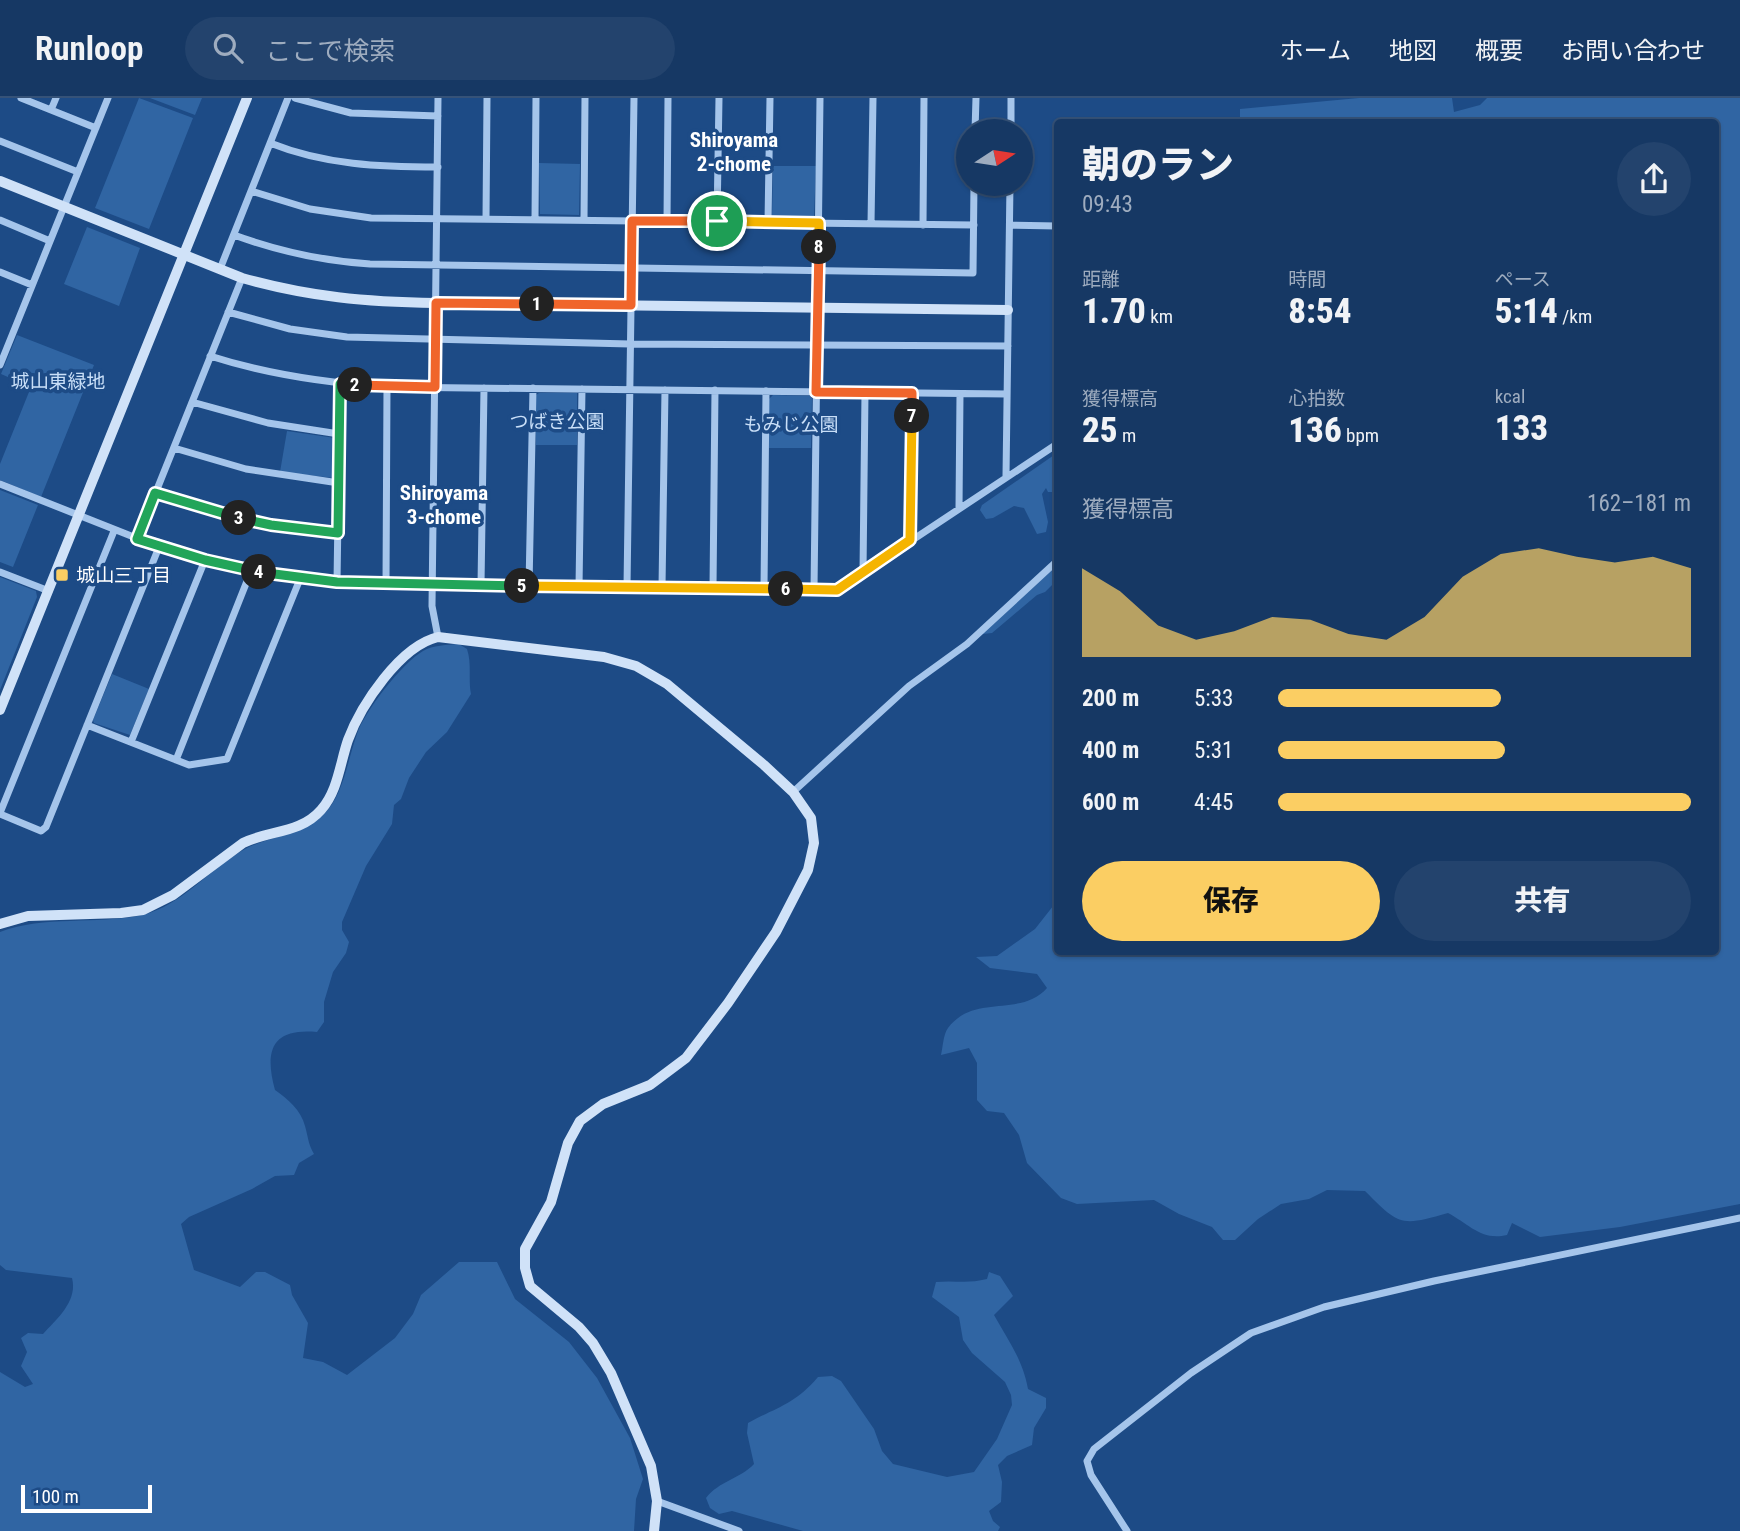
<!DOCTYPE html>
<html lang="ja">
<meta charset="utf-8">
<style>
:root{--surface:#163864;--page:#23436d;--text:#f1f3f6;--muted:#9eacbf;--line:#355278;--accent:#fbce63}
body{margin:0;font-family:"Roboto Condensed","Noto Sans JP",sans-serif;background:var(--page);color:var(--text);height:100vh;display:flex;flex-direction:column;font-size:26px;white-space:nowrap}
*{box-sizing:border-box;margin:0}
p{font-size:23px;color:var(--muted)}
.icon{flex:none;width:38px;height:38px;fill:none;stroke:currentColor;stroke-width:2;stroke-linecap:round;stroke-linejoin:round}
.map{position:relative;flex:1;overflow:hidden}
.panel{position:absolute;left:1054px;top:21px;width:665px;height:836px;display:flex;flex-direction:column;background:var(--surface);border-radius:7px;box-shadow:0 2px 5px #0004,0 0 0 2px var(--line)}
.panel>*{flex:none}
.needle{width:46px;rotate:78deg}
.fabs{position:absolute;left:956px;top:21px;display:grid;gap:14px}
.fabs a{display:grid;place-items:center;width:77px;height:77px;border-radius:50%;background:var(--surface);box-shadow:0 2px 5px #0004,0 0 0 2px var(--line);font-size:35px}
.scale{position:absolute;left:21px;bottom:18px;width:131px;box-sizing:border-box;padding-left:7px;border:4px solid #fff;border-top:0;font-size:19px;line-height:24px;white-space:nowrap;color:#fff;-webkit-text-stroke:5px #1d4b86;paint-order:stroke}
.pin{position:absolute;display:grid;place-items:center;width:60px;height:60px;color:#fff;margin:-30px;border:4px solid #fff;border-radius:50%;box-shadow:0 2px 7px #0007}
.km{position:absolute;width:35px;height:35px;margin:-18px;border-radius:50%;background:#222;color:#fff;font-size:19px;line-height:35px;text-align:center}
.round{display:grid;place-items:center;flex:none;width:74px;height:74px;border-radius:37px;background:var(--page)}
.summary{display:flex;align-items:center;justify-content:space-between;height:119px;padding:0 28px}
h1{font-size:38px;font-weight:800;line-height:52px}
.metrics{display:grid;grid-template-columns:repeat(3,1fr);gap:10px;height:119px;padding:7px 28px}
.metrics div{display:grid;align-content:center}
.metrics b{font-size:35px;font-weight:800}
.metrics small{font-size:19px;font-weight:400}
.metrics p{font-size:19px}
.chart{height:196px;padding:14px 28px}
.chart p{display:flex;justify-content:space-between}
.chart svg{width:100%;height:126px;margin-top:7px;fill:var(--accent);opacity:.7}
.action{display:flex;gap:14px;margin-top:auto;padding:14px 28px}
.action a{flex:1;height:80px;border-radius:42px;background:var(--accent);color:#111;font-size:28px;font-weight:800;line-height:80px;text-align:center}
.action a+a{background:var(--page);color:var(--text)}
ul{padding:0 28px;list-style:none;font-size:23px}
li{display:grid;grid-template-columns:112px 84px 1fr;align-items:center;height:52px}
li i{height:18px;border-radius:9px;background:var(--accent)}
header{display:flex;align-items:center;gap:42px;box-sizing:border-box;height:98px;padding:0 35px;background:var(--surface);border-bottom:2px solid var(--line)}
header strong{font-size:33px}
nav{display:flex;gap:38px;margin-inline-start:auto;font-size:24px}
.search{width:490px;height:63px;background:var(--page);display:flex;align-items:center;gap:18px;box-sizing:border-box;padding:0 24px;border-radius:38px;color:var(--muted);font-size:26px}
.map>svg:first-child{display:block}
</style>
<header>
<strong>Runloop</strong>
<div class="search"><svg class="icon" aria-label="search" viewBox="0 0 24 24"><circle cx="10" cy="10" r="6"/><path d="M15 15l6 6"/></svg>ここで検索</div>
<nav><a>ホーム</a><a>地図</a><a>概要</a><a>お問い合わせ</a></nav>
</header>
<div class="map">
<svg width="1740" height="1433" viewBox="0 0 1740 1433">
<rect width="100%" height="100%" fill="#1d4b86"/>
<path fill="#3065a3" d="M139 0 193 20 149 131 95 110Z
M150 0H202L195 17Z
M1359 0H1452L1454 14 1480 7 1487 0H1740V1106L1620 1129 1540 1139 1512 1125 1507 1137C1481 1143 1469 1126 1448 1115 1400 1129 1399 1127 1365 1093L1327 1092 1309 1101 1281 1106 1258 1121 1235 1142H1223L1212 1129 1179 1116 1154 1102 1077 1106 1061 1100 1027 1065 1019 1037 1004 1015 987 1013 977 1002V965L969 950 941 957C943 949 943 937 948 930 974 895 1021 920 1047 890L1037 876 990 870 976 859 997 858 1035 831 1057 803V854H1715V24H1240V11Z
M539 65 580 66 579 117 540 116Z
M773 68H816L814 119 775 120 772 118Z
M87 129 140 150 119 208 64 186Z
M17 237 94 267 41 399 0 382V366L31 289 1 276Z
M539 295H577V347H536V297Z
M773 297 810 298 812 300 811 350H769V301Z
M287 333 335 340 334 380 280 374Z
M1057 355V394H1048L1046 390 1042 396 1048 424 1046 434 1037 436 1024 410 1014 408 993 420 986 421 980 412 982 407Z
M0 392 38 407 13 469 0 464Z
M1057 468V482L1045 494 1037 497 992 535 983 536V533Z
M0 479 36 493 37 499 0 592Z
M459 546 467 551C472 566 468 581 471 596L447 634 426 654 409 680 401 701 394 707 392 726 366 768 342 824V832L349 844 346 855 333 874 324 904V924L317 934C272 930 264 952 275 992 288 1001 301 1012 305 1028 308 1038 308 1046 314 1056L299 1065 294 1077 275 1078 252 1091 189 1119 181 1126 194 1172 240 1189 256 1174H265L290 1187 292 1197 308 1225 303 1260 323 1264 347 1277 395 1240 413 1216 421 1197 459 1164H497L515 1201 569 1244 597 1280 630 1340 643 1381 636 1401 634 1433H0V1274L25 1289 33 1286 21 1268 27 1254 21 1240 28 1235 43 1236C57 1221 78 1203 72 1180L6 1172 0 1167V834C45 817 95 827 142 817 182 808 210 770 245 751 270 738 299 738 322 718 344 698 347 663 357 636 364 614 402 565 423 553 433 547 447 547 459 546Z
M112 576 149 591 130 637 94 625 93 622Z
M989 1174 1000 1178 1013 1198 994 1217C1008 1242 1023 1262 1028 1291L1046 1300V1310L1034 1330 1032 1347 1007 1358 998 1367 1002 1384 1001 1404 989 1413 993 1423 1000 1429 998 1433H803L732 1413 719 1416 710 1410 706 1400C719 1383 740 1381 754 1366L747 1335 748 1325C777 1309 794 1307 818 1279L832 1278 841 1283 874 1331 882 1353 893 1366 947 1379 974 1374 997 1341 1012 1307 1011 1297 1005 1284 972 1255 963 1242 959 1219 932 1199 936 1184C955 1182 967 1186 987 1181Z"/>
<g fill="none" stroke-linecap="round" stroke-linejoin="round">
<path stroke="#a5c5eb" stroke-width="7" d="M21 0 96 30
M295 0 351 15 438 18
M51 12 56 0
M975 33 976 0
M1011 33V0
M0 43 78 74
M270 45C325 67 380 69 438 69
M251 93 310 111 371 120 974 127
M486 121 487 0
M535 121 536 0
M0 122 50 143
M584 122 585 0
M667 123 668 0
M717 123 719 0
M768 124 770 0
M871 126 873 0
M923 127 924 0
M1010 127 1057 128
M234 137C278 153 323 163 370 166L973 175 974 86
M220 171 288 0
M0 174 32 187
M228 214 290 231 347 239 630 246 1008 248
M210 258C269 277 326 285 387 289L1007 296
M0 267 108 0
M192 304 268 325 339 336
M174 350 246 371 339 385
M1006 378 1010 86
M0 386 159 449 251 473 300 481 386 486 837 492 1057 346
M155 395 248 422 338 435
M959 410 960 296
M137 441 242 180
M910 442 912 295
M0 474 49 493
M863 474 865 295
M337 484 340 286
M386 486 387 289
M481 487 484 290
M529 488 533 290
M579 489 582 291
M627 489 634 0
M662 489 665 292
M713 490 715 292
M764 491 766 293
M814 492 820 0
M438 539 432 508 438 0
M87 627 189 667 227 661 300 481
M131 644 205 462
M176 662 251 473
M793 694 909 588 967 546 1057 463
M0 715 114 433
M0 716 41 733 46 729 159 449
M657 1403 739 1433
M1127 1433 1091 1377 1087 1363 1094 1351 1191 1275 1251 1235 1324 1209 1434 1183 1740 1120"/>
<path stroke="#d0e2f8" stroke-width="10" d="M0 83 242 180C310 199 366 204 436 205L1008 212
M0 612 247 0
M0 826 28 818 121 815 143 812 173 797 243 745C269 732 300 736 321 712 338 693 340 665 348 642 361 607 400 548 438 539L604 559 636 568 667 586 764 667 793 694 811 720 814 745 808 772 776 834 728 905 686 960 650 987 603 1006 580 1023 568 1045 551 1104 525 1151V1170L530 1188 579 1229 593 1245 611 1275 651 1368 657 1403 654 1433"/>
</g>
<g fill="none" stroke-linecap="round" stroke-linejoin="round">
<defs>
<path id="split-1" d="M537 206 631 207 632 123H717"/>
<path id="split-2" d="M355 287 435 289 436 205 537 206"/>
<path id="split-3" d="M239 420 271 427 338 435 340 286 355 287"/>
<path id="split-4" d="M239 420 155 395 137 441 205 462 259 474"/>
<path id="split-5" d="M259 474 337 484 522 488"/>
<path id="split-6" d="M522 488 786 491"/>
<path id="split-7" d="M786 491 837 492 910 442 912 318"/>
<path id="split-8" d="M819 149 816 294 912 295V318"/>
<path id="split-9" d="M717 123 819 125V149"/>
</defs>
<use href="#split-1" stroke="#fff" stroke-width="14"/>
<use href="#split-2" stroke="#fff" stroke-width="14"/>
<use href="#split-3" stroke="#fff" stroke-width="14"/>
<use href="#split-4" stroke="#fff" stroke-width="14"/>
<use href="#split-5" stroke="#fff" stroke-width="14"/>
<use href="#split-6" stroke="#fff" stroke-width="14"/>
<use href="#split-7" stroke="#fff" stroke-width="14"/>
<use href="#split-8" stroke="#fff" stroke-width="14"/>
<use href="#split-9" stroke="#fff" stroke-width="14"/>
<use href="#split-1" stroke="#f0652b" stroke-width="9"/>
<use href="#split-2" stroke="#f0652b" stroke-width="9"/>
<use href="#split-3" stroke="#22a559" stroke-width="9"/>
<use href="#split-4" stroke="#22a559" stroke-width="9"/>
<use href="#split-5" stroke="#22a559" stroke-width="9"/>
<use href="#split-6" stroke="#f5b400" stroke-width="9"/>
<use href="#split-7" stroke="#f5b400" stroke-width="9"/>
<use href="#split-8" stroke="#f0652b" stroke-width="9"/>
<use href="#split-9" stroke="#f5b400" stroke-width="9"/>
</g>
<rect fill="#fbce63" stroke="#1d4b86" stroke-width="2.5" x="55" y="470" width="14" height="14" rx="3.5"/>
<g text-anchor="middle" dominant-baseline="central" stroke-width="7" stroke-linejoin="round" paint-order="stroke">
<g font-size="19" fill="#c9dff8" stroke="#1d4b86">
<text x="58" y="283">城山東緑地</text>
<text x="557" y="323">つばき公園</text>
<text x="791" y="326">もみじ公園</text>
</g>
<g font-size="19" fill="#fff" stroke="#1d4b86" text-anchor="start">
<text x="76" y="477">城山三丁目</text>
</g>
<g font-size="21" font-weight="bold" fill="#fff" stroke="#1d4b86">
<text x="734" y="42">Shiroyama<tspan x="734" dy="24">2-chome</tspan></text>
<text x="444" y="395">Shiroyama<tspan x="444" dy="24">3-chome</tspan></text>
</g>
</g>
</svg>
<div class="fabs">
<a><svg class="needle" viewBox="-14 -14 28 28"><path d="M0-13l5 13h-10z" fill="#e53935"/><path d="M0 13l5-13h-10z" fill="#9eacbf"/></svg></a>
</div>
<div class="scale">100 m</div>
<div class="pin" style="left:717px;top:123px;background:#1e9e55"><svg class="icon" aria-label="arrive" viewBox="0 0 24 24"><path d="M6 21V4h12l-3 4 3 4H6"/></svg></div>
<b class="km" style="left:537px;top:206px">1</b>
<b class="km" style="left:355px;top:287px">2</b>
<b class="km" style="left:239px;top:420px">3</b>
<b class="km" style="left:259px;top:474px">4</b>
<b class="km" style="left:522px;top:488px">5</b>
<b class="km" style="left:786px;top:491px">6</b>
<b class="km" style="left:912px;top:318px">7</b>
<b class="km" style="left:819px;top:149px">8</b>
<section class="panel">
<div class="summary"><div><h1>朝のラン</h1><p>09:43</p></div><a class="round"><svg class="icon" aria-label="share" viewBox="0 0 24 24"><path d="M12 15V3M7 8l5-5 5 5M5 13v7h14v-7"/></svg></a></div>
<div class="metrics">
<div><p>距離</p><b>1.70<small> km</small></b></div>
<div><p>時間</p><b>8:54</b></div>
<div><p>ペース</p><b>5:14<small> /km</small></b></div>
</div>
<div class="metrics">
<div><p>獲得標高</p><b>25<small> m</small></b></div>
<div><p>心拍数</p><b>136<small> bpm</small></b></div>
<div><p>kcal</p><b>133</b></div>
</div>
<div class="chart"><p><span>獲得標高</span>162–181 m</p>
<svg viewBox="0 0 160 44" preserveAspectRatio="none"><path d="M0 44V13L10 21L20 33L30 38L40 35L50 30L60 31L70 36L80 38L90 30L100 16L110 8L120 6L130 9L140 11L150 9L160 13V44z"/></svg>
</div>
<ul>
<li><b>200 m</b>5:33<i style="width:54%"></i></li>
<li><b>400 m</b>5:31<i style="width:55%"></i></li>
<li><b>600 m</b>4:45<i style="width:100%"></i></li>
</ul>
<div class="action"><a>保存</a><a>共有</a></div>
</section>
</div>
